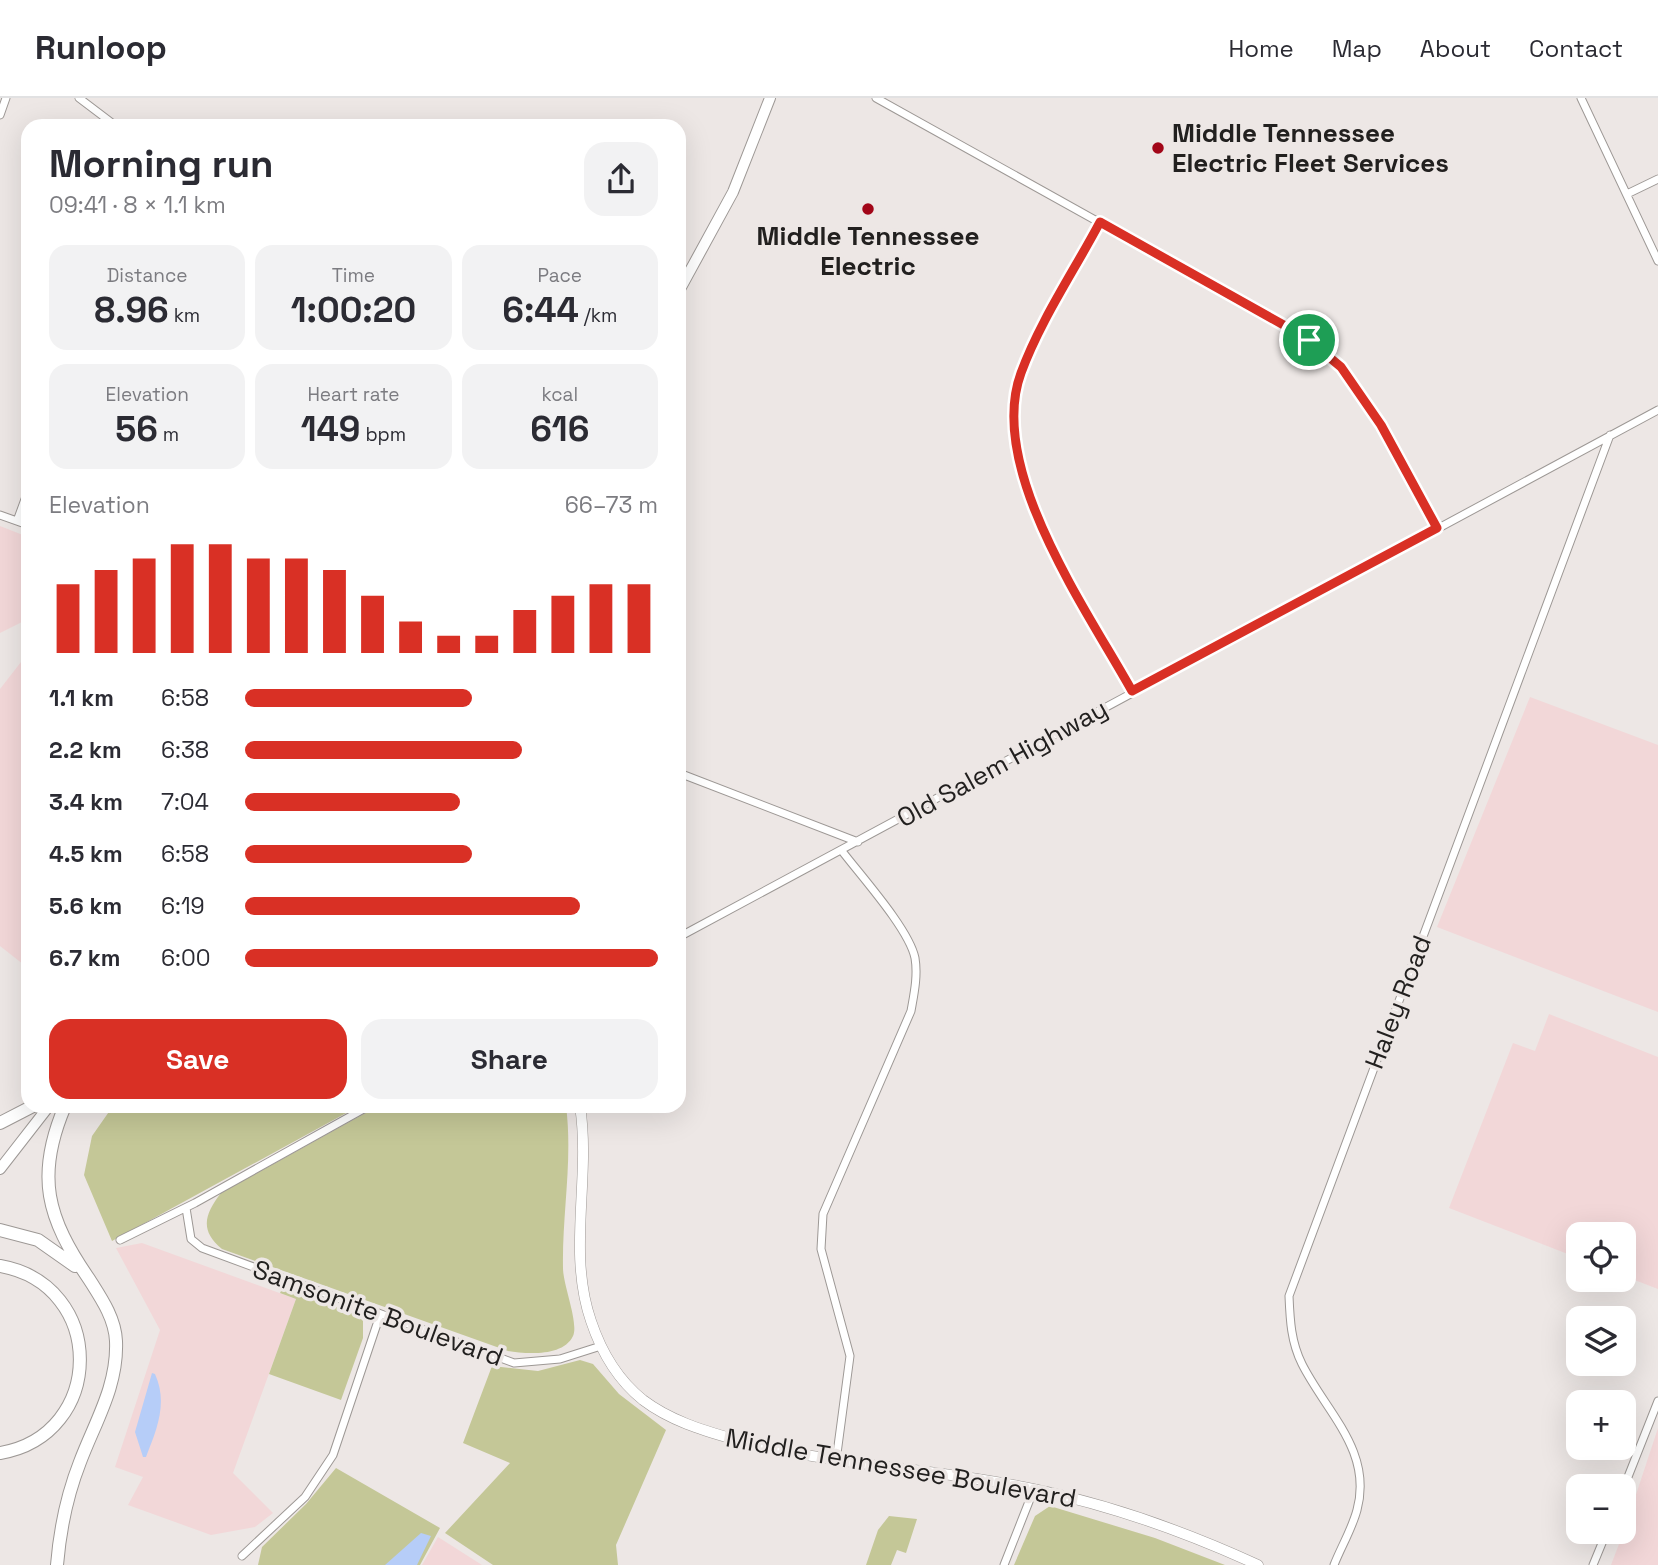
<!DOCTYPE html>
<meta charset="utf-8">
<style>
:root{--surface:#fff;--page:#f2f2f3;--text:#2b2b33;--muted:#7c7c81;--line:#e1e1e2;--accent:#d93025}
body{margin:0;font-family:"Space Grotesk",sans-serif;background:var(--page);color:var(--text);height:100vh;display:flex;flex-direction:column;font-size:26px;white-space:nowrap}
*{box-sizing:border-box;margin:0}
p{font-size:23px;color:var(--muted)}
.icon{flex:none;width:38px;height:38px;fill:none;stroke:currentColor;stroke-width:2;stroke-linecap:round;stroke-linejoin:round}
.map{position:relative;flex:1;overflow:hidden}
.details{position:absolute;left:21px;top:21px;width:665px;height:994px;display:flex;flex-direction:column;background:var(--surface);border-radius:21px;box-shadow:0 7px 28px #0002}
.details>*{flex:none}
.tools{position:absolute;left:1566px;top:1124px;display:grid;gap:14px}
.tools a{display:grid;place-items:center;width:70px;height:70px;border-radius:14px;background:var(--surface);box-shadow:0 7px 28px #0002;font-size:35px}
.pin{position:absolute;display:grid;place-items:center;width:60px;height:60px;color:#fff;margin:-30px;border:4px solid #fff;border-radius:50%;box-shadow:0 2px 7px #0007}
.round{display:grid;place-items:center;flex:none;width:74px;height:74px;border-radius:21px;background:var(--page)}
.head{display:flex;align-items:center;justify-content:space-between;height:119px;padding:0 28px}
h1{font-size:38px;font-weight:700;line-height:52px}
.metrics{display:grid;grid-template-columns:repeat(3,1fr);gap:10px;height:119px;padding:7px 28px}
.metrics div{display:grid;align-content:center;border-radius:18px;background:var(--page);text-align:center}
.metrics b{font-size:35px;font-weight:700}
.metrics small{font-size:19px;font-weight:400}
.metrics p{font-size:19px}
.chart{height:196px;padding:14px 28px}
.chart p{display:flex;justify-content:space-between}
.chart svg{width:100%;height:126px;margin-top:7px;stroke:var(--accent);stroke-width:6}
.cta{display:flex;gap:14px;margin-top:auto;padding:14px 28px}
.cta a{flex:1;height:80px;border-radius:21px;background:var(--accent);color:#fff;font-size:28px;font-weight:700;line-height:80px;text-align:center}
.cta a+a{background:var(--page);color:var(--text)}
ul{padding:0 28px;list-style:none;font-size:23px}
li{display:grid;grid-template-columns:112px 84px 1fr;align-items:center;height:52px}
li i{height:18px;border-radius:9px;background:var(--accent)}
header{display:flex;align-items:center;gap:42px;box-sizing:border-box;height:98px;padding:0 35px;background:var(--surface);border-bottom:2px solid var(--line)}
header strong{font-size:33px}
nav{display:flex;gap:38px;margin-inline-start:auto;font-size:24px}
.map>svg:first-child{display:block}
</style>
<header>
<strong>Runloop</strong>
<nav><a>Home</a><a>Map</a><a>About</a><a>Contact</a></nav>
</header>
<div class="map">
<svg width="1658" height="1467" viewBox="0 0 1658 1467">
<rect width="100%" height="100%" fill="#ede7e5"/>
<path fill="#f2d7d8" d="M0 428 28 439V521L0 535Z
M28 555V870L0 848V591Z
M1530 599 1658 647V914L1437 829Z
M1549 916 1658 959V1191L1624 1178V1136H1578V1160L1449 1110 1513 945 1535 953Z
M142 1145 296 1201 233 1375 273 1415 255 1429 211 1437 128 1407 143 1379 115 1369 160 1232 116 1150Z
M1658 1330V1467H1611L1624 1433Z
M438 1439 482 1467H422Z"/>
<path fill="#c4c797" d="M113 1008H359L112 1143 84 1077 92 1038Z
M378 1008H566C573 1062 562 1115 563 1170 563 1187 579 1225 573 1238 563 1259 526 1256 508 1253L222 1151C199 1132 205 1116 221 1095Z
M283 1189 357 1217 363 1223V1240L341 1302 269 1276 296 1201 280 1195Z
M580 1262 593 1266 619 1296 666 1332 616 1447 618 1467H493L445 1435 510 1365 463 1345 492 1268 538 1273Z
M336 1370 440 1430 420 1467H258L262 1449 306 1406Z
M1050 1408 1155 1440 1225 1467H1014L1035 1418Z
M889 1418 917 1421 906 1455 897 1452 891 1467H866L878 1432Z"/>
<path fill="#b6cdf8" d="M152 1275 155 1276C168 1305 157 1331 146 1359H143L135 1334Z
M421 1435 431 1438 417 1467H385Z"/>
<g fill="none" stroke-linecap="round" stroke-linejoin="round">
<defs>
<path id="minor" d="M79 0 116 28
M876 0 1305 239 1341 269 1364 299 1437 430
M1581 0 1658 163
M0 17 6 0
M1627 96 1658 81
M1100 124C1074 173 1041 223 1021 275 986 369 1087 513 1132 593
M0 417 28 427
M17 423 28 393
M679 675 858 744
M679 839 1658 312
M186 1110 191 1141 202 1150 514 1265 560 1261 601 1248
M120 1142 195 1105 369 1008
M836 1363 850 1258 821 1151 823 1116 911 913C914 896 918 878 915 860 909 831 861 778 842 753
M1624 1389 1658 1303
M242 1458 305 1399 333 1357 380 1217
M1004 1467 1034 1391
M1334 1467C1341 1449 1352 1431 1357 1412 1373 1353 1326 1314 1302 1266 1291 1244 1290 1222 1289 1198L1610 337
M1593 1467 1607 1433"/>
<path id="secondary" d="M580 1008C591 1080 567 1154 591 1223 601 1253 618 1282 643 1302 672 1324 706 1333 740 1343 836 1368 936 1370 1033 1391 1111 1407 1186 1434 1258 1467"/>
<path id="primary" d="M679 193 733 94 770 0
M0 1071 49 1008"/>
<path id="motorway" d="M0 1025 33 1008
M0 1132 38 1142 75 1168
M0 1168C107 1187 106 1337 0 1355
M57 1467C60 1431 67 1397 80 1364 95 1324 118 1288 116 1243 115 1220 101 1200 89 1181 47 1120 35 1078 65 1008"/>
</defs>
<use href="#minor" stroke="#9d9895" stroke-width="9"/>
<use href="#secondary" stroke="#9d9895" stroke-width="11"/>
<use href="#primary" stroke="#9d9895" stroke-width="12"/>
<use href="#motorway" stroke="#9d9895" stroke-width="14"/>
<use href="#minor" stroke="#fff" stroke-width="7"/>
<use href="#secondary" stroke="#fff" stroke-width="10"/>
<use href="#primary" stroke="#fff" stroke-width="10"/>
<use href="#motorway" stroke="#fff" stroke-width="12"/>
</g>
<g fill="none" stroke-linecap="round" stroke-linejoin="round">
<defs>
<path id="route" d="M1100 124 1305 239 1341 269 1381 327 1437 430 1132 593C1087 512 986 370 1021 275 1040 223 1074 173 1100 124Z"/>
</defs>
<use href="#route" stroke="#fff" stroke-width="14"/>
<use href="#route" stroke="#d93025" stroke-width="9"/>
</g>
<g fill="#a20618" stroke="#ede7e5" stroke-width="2.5">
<circle cx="1158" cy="50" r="7"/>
<circle cx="868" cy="111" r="7"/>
</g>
<g text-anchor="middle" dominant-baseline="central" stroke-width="7" stroke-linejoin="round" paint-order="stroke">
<g font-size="26" font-weight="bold" fill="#22201f" stroke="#ede7e5" text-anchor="start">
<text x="1172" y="35">Middle Tennessee<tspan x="1172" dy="30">Electric Fleet Services</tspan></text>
<text x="868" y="138" text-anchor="middle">Middle Tennessee<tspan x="868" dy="30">Electric</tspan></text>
</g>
<g font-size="26" fill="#22201f" stroke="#ede7e5">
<text transform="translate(1002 665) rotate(-29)">Old Salem Highway</text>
<text transform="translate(1398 904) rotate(-69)">Haley Road</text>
<text transform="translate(378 1215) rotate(20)">Samsonite Boulevard</text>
<text transform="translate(901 1370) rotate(10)">Middle Tennessee Boulevard</text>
</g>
</g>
</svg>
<div class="tools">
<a><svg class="icon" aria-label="locate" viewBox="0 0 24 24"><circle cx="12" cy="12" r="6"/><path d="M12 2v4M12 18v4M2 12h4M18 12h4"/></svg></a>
<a><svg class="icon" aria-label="layers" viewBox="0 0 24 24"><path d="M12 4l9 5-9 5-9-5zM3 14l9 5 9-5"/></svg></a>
<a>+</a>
<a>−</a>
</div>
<div class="pin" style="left:1309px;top:242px;background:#1e9e55"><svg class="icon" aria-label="arrive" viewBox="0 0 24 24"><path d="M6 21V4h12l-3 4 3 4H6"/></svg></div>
<section class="details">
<div class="head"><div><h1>Morning run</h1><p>09:41 · 8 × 1.1 km</p></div><a class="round"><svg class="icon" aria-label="share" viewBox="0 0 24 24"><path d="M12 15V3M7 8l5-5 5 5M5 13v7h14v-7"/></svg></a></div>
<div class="metrics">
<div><p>Distance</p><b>8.96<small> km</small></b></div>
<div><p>Time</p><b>1:00:20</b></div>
<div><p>Pace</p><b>6:44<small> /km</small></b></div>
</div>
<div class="metrics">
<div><p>Elevation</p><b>56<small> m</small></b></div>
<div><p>Heart rate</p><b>149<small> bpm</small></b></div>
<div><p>kcal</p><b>616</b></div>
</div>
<div class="chart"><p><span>Elevation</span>66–73 m</p>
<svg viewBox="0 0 160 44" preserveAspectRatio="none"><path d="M5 44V20M15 44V15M25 44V11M35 44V6M45 44V6M55 44V11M65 44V11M75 44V15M85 44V24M95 44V33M105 44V38M115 44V38M125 44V29M135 44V24M145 44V20M155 44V20"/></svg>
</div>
<ul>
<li><b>1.1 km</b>6:58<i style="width:55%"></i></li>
<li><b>2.2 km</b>6:38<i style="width:67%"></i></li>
<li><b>3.4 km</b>7:04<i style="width:52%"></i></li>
<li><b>4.5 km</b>6:58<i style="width:55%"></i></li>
<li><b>5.6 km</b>6:19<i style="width:81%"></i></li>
<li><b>6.7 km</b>6:00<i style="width:100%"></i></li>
</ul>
<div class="cta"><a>Save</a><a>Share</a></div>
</section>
</div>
